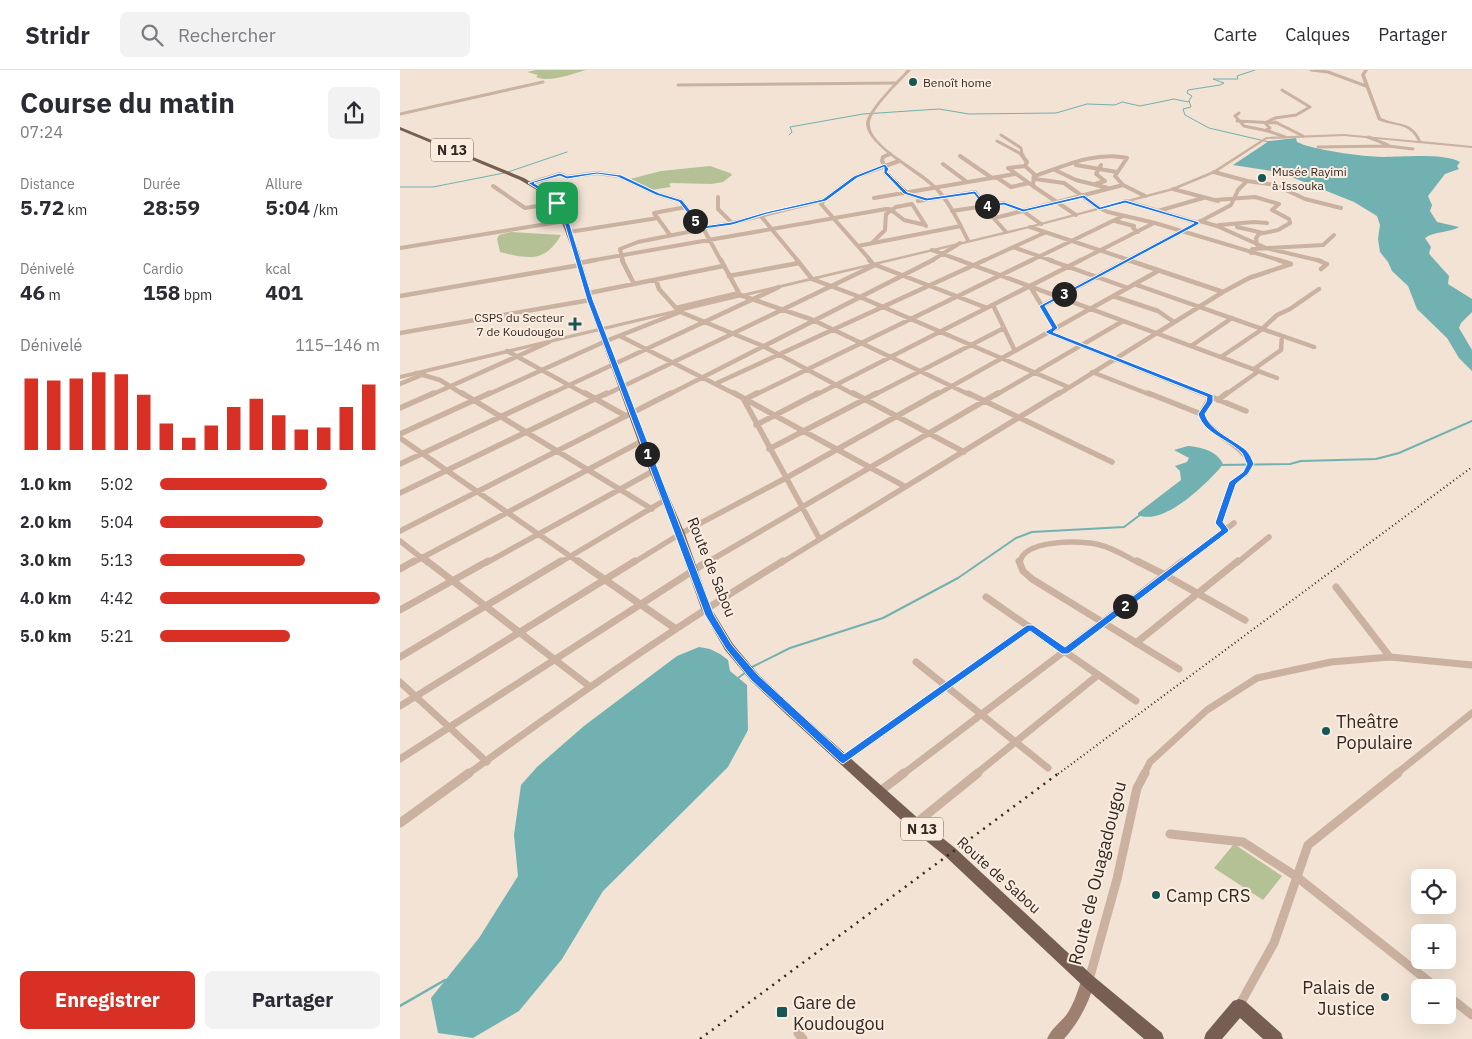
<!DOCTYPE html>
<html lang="fr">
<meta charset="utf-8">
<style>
:root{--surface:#fff;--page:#f2f2f3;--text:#2b2b33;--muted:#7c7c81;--line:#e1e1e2;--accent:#d93025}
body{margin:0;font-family:"IBM Plex Sans",sans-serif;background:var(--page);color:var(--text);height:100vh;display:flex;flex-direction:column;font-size:19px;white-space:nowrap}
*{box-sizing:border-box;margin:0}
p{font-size:16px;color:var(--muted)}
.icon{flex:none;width:28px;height:28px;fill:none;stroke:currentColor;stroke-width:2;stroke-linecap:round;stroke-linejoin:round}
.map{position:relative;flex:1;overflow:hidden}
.side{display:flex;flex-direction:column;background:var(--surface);width:400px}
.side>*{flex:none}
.fabs{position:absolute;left:1011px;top:799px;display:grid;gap:10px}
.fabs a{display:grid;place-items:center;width:45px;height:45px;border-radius:8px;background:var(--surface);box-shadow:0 5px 20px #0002;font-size:25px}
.pin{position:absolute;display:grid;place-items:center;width:42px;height:42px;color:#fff;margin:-21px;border-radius:10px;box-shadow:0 2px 8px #0006}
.km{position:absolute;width:25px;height:25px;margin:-12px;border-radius:50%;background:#222;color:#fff;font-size:14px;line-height:25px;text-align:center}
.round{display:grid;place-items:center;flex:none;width:52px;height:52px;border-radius:8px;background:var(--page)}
.summary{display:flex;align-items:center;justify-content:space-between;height:85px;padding:0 20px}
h1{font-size:28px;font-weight:700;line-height:38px}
.metrics{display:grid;grid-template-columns:repeat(3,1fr);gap:8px;height:85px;padding:5px 20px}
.metrics div{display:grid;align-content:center}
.metrics b{font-size:21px;font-weight:700}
.metrics small{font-size:14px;font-weight:400}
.metrics p{font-size:14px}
.chart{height:140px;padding:10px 20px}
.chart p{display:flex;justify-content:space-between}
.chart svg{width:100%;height:90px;margin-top:5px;stroke:var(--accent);stroke-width:6}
.button{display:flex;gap:10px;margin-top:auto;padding:10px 20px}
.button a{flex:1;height:58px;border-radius:8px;background:var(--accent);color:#fff;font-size:20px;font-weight:700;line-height:58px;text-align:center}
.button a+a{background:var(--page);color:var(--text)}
ul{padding:0 20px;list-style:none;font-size:16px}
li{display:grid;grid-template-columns:80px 60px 1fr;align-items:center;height:38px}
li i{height:12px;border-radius:6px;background:var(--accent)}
header{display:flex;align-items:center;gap:30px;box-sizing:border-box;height:70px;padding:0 25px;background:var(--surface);border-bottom:1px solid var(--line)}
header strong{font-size:24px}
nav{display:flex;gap:28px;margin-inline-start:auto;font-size:18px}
.search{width:350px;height:45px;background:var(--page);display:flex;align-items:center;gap:12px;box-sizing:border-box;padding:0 18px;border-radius:8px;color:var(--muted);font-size:19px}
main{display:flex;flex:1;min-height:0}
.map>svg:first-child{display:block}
</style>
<header>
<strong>Stridr</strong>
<div class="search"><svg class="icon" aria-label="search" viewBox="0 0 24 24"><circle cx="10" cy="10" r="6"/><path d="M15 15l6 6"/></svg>Rechercher</div>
<nav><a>Carte</a><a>Calques</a><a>Partager</a></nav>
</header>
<main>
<section class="side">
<div class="summary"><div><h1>Course du matin</h1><p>07:24</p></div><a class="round"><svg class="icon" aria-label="share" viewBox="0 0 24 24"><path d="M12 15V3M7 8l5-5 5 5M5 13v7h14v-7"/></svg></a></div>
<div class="metrics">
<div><p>Distance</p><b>5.72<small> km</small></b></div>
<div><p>Durée</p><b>28:59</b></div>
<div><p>Allure</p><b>5:04<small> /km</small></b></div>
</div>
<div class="metrics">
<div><p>Dénivelé</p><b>46<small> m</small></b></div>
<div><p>Cardio</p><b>158<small> bpm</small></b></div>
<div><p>kcal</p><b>401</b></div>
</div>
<div class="chart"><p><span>Dénivelé</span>115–146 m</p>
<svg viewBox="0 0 160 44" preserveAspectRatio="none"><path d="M5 44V9M15 44V10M25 44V9M35 44V6M45 44V7M55 44V17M65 44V31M75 44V38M85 44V32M95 44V23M105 44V19M115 44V27M125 44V34M135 44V33M145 44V23M155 44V12"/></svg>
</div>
<ul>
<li><b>1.0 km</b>5:02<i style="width:76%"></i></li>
<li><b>2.0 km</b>5:04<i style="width:74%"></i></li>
<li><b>3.0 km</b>5:13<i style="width:66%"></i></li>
<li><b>4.0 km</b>4:42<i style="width:100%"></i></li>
<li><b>5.0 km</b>5:21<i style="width:59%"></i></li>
</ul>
<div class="button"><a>Enregistrer</a><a>Partager</a></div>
</section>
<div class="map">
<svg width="1072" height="969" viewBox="0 0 1072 969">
<rect width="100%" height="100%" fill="#f2e3d4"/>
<path fill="#b4c194" d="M136 0H186C171 4 150 13 136 7L138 5 127 2Z
M310 96 330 103 332 105 323 112 311 114 272 113 269 114 271 117 251 120 230 109 261 101Z
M111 162 161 165C145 193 128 189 100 182L97 169 99 165Z
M834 774 882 806 863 830 814 798Z"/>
<path fill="#71b1b1" d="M896 68 897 72 904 75C930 82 957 86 984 87 1003 87 1044 83 1060 92L1057 96 1059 99 1045 104 1028 126 1032 135 1030 141 1037 152 1059 157C1049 163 1034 161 1025 168L1031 177 1029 183 1031 186 1049 206 1048 214 1072 229V242L1061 253 1059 258 1072 280V301L1059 288 1047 268 1017 239 1008 216 992 201 988 192 980 182 978 169 980 155 977 146 954 132 879 102 833 95 869 71Z
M788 376C801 377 817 381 823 394L820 398C805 415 764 456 738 445V443L781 410 780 401 775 396 787 392 789 388 774 380Z
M299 577 310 579 320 584 328 590 330 601 347 615 348 660 328 697 203 821 162 889 119 941 73 968 38 963 31 928 79 868 118 806 114 765 121 715 137 697 184 656 277 586Z"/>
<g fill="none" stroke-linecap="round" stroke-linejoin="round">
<path stroke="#71b1b1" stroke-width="1" d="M789 31 791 37 783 39 785 45 809 58 869 72
M389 65 392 62 390 57 463 44 539 39 569 44 656 43 687 34 715 35 722 32 740 36 774 29 788 32 792 26 787 23 788 20 820 15 824 13 813 9H838L837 6 855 0
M108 102 167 82
M0 117H33L104 103"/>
<path stroke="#71b1b1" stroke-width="2" d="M820 395 890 394 901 391 976 389 999 383 1072 351
M352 597 390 578 483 548 558 508 616 468 632 462 724 457 740 445
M338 608 346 602"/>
<path stroke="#71b1b1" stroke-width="2.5" d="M0 936 45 910"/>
<path stroke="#cab1a0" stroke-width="3" d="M911 0 928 2 966 16
M278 15 497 13
M839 43 835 46 844 56 868 61 885 67
M0 44 143 12
M837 51 878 53
M875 52 903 66
M866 60 870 58 865 53 875 48 896 45 910 37 882 20
M601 65 621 78 622 84
M968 67 988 75
M597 71 623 85
M918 77 988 76 1013 79
M488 85 490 84"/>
<path stroke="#cab1a0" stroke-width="4" d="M490 84 483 87 482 91 487 99 485 102 508 124 525 129
M621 84 627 92 625 96 608 98 633 116
M560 86 592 108
M543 94 567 112
M676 95 717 102
M625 96 634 104 633 116 676 145
M655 100 676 110 708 118
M635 106C664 96 696 81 727 88L715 106 723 115 745 126
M596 107 611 117 629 113
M635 109 664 113 699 138 708 142 755 153 882 191
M847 111 875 115 905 129 941 138
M131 113 160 104 167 107 197 103 219 106 257 124 281 131 291 145V149L302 156 321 191
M695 114 705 111 696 104 701 95
M93 116 125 138 157 133
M773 119 818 131
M318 127V139L332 153
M474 128 615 104
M424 130 421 134 471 191
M815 130 855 127 879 134 872 140 889 149 890 153 878 160 859 164 856 168 857 175
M518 131 575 122 585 136 594 140 589 143 606 162
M725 131 798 153
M552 141 604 133 623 141 641 154
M758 141 803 128
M360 145 398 191
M595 148 723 115
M715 151 734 156 733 158 738 162
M800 151 817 156 866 178 921 191
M819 155 854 152 867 153
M630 157 732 191
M837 157 863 163
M303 158 332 153 424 130 455 107 499 91
M169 162 258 148
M270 165 254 143 286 137
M472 173 485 160 486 144 496 137 512 134 526 156
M458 176 561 156
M613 177 653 191
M0 178 165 151
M532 180 562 191
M851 183 852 179 923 175 934 165
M189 191 486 139H490L504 150 525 155
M223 191 220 179 238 172 303 159
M531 191 560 173
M583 191 644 163
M630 191 723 146
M679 191 754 153
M726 191 831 135 838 120 847 111 814 102"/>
<path stroke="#cab1a0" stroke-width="4.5" d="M222 190 234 214
M321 190 340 225 413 250 570 325
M397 190 412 209 460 227 668 317
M469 190 473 194 587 238
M559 190 877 308
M649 190 728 218
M728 190 823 222
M917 190 927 194 921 199
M179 193 196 190
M329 206 399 193
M256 210 259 219 276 238 339 223
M734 214 914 277
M630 216 655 258
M189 223 323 196
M0 226 180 195
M713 226 758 241 774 252
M593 235 615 281
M642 236 728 190
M278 241 363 276 455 325
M648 262 805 325
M0 263 190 230
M220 266 337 325
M791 276 832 248
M107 281 187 325
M821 287 861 260 877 245 890 239 919 219
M854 299 881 280 882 266
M692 302 751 325
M16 303 40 310 64 325
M317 313 585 190
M0 314 24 304
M31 325 149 272
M87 325 206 271 280 242
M148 325 379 217
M205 325 475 195
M268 325 533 190
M355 325 632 190
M416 325 681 190
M474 325 604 258
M536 325 758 201
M596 325 723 251
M657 325 823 222 849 208 891 194 878 190
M825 325 859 301"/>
<path stroke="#cab1a0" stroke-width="5.5" d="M62 323 252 439
M185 323 226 346
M334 323 504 416
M357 323 344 330 419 468
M453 323 564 382
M568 323 712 392
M748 323 801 344
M802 323 846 341
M810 327 801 344C812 367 839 371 851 394L846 403 833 412 819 453 825 460
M818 330 827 323
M0 338 34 323
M356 355 418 323
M0 364 90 323
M0 368 180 493
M369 379 477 323
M0 394 151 323
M0 423 207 323
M0 461 271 323
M0 471 28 493
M12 493 242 371
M86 493 255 400
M159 493 265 430
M233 493 280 464 386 408 538 323
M306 493 598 323
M381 493 659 323
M620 493C622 469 683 470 700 475 713 478 727 487 739 493
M782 493 834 453
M837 493 869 467"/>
<path stroke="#cab1a0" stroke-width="7" d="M27 491 189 616
M178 491 276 559
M619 491 623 501 632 509 779 599
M737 491 765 505 845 550
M0 499 14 491
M936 517 990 587
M586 527 736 631
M0 540 88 491
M736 573 838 491
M0 587 161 491
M516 592 648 698
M0 612 87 692
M0 636 235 491
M0 689 308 491
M443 690 630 557
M68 704C171 629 274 557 383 491
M503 704 783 491
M576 704 698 605
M744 704 750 692 807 640 857 608 931 592 990 587 1072 595
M996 704 1072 643"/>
<path stroke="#cab1a0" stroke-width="9" d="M479 722 504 703
M0 753 69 703
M515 754 578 703
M770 764 843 772 897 807 1037 918
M689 910 717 809 737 718 745 703
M1048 926 1072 945
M839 936 874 873 908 775 998 703
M398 963 403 969"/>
<path fill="#cab1a0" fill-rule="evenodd" d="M507 0H511C500 12 473 37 470 52 469 61 476 69 482 75 498 90 519 100 535 115 551 129 560 151 570 170L629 156 772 118 813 101 866 67 944 64 1018 71C1009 52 994 57 978 50L961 5 964 0H968L965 5 981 48C999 56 1012 50 1021 71L1072 76V78L944 66 867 69 815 103 774 120 630 158 0 309V305L566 171C558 154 549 136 537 122 522 104 467 77 466 54 466 41 498 10 507 0Z"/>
<path fill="#9e8071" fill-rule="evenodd" d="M688 904 693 906 695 911C689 933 679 952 664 969H647C651 959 661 952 667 944 675 932 678 919 683 906Z"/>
<path fill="#775e53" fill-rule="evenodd" d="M0 57 124 108 157 128 163 139 179 182 193 230 250 382 285 464 311 538 333 574 359 605 395 639 520 750 555 778 693 906 762 963 764 969H744L683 916 545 786 510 758 387 645 351 611 325 580 301 538 275 464 242 382 187 230 173 182 157 139 152 129 120 110 0 60Z
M839 929 845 931 881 963 883 969H863L840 948 822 969H804L806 963 833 931Z"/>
<path stroke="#332824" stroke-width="2" stroke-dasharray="1 3" stroke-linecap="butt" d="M658 704 1072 397"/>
<path stroke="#332824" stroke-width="2.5" stroke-dasharray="2 5.5" stroke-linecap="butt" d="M300 969 659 703"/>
</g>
<path fill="#1a73e8" stroke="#fff" fill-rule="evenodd" d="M485 94 489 99 487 102 507 122 527 128 575 121 586 135 604 132 624 139 684 125 700 137 725 130 799 152V154L645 236 658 258 653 262 813 325V332L805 344C810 361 833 369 846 380 850 384 852 389 854 394L848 404 836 414 823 452 829 460 828 462 668 584H662L630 561 443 694 440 692 351 610 326 579 305 545 187 230 165 155 155 133 150 127 128 113 160 103 167 106 197 102 221 105 259 123 282 130 294 145 293 149 304 156 332 152 366 142 423 129 454 106ZM484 97V103L504 124 526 131 574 124 584 137 604 135 623 142 683 128 699 140 725 133 794 153 639 236 652 258 646 261V263L807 327 806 332 798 344C804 364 828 369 842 383 844 386 845 391 847 394L843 402 829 412 815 453 821 460 665 577 633 555H627L444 684 358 605 332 575 314 545 193 230 170 155 159 132 153 125 134 113 160 106 167 109 197 104 218 107 256 125 279 132 289 145V150L303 159 332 155 367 144 426 131 457 108Z"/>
<g fill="#175657" stroke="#faede0" stroke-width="2">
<circle cx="513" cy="12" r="5"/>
<circle cx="862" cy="108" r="5"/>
<path d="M172.5 246.5h5v5h5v5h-5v5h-5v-5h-5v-5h5z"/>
<circle cx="926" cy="661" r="5"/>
<circle cx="756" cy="825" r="5"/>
<circle cx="985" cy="927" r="5"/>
<rect x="376" y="936" width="12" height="12" rx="2.5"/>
</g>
<g text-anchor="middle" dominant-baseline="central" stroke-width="4" stroke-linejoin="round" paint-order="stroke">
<g font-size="12" fill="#332824" stroke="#faede0" text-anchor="start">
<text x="523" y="12">Benoît home</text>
<text x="872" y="101">Musée Rayimi<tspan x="872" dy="14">à Issouka</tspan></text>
<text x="164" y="247" text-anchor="end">CSPS du Secteur<tspan x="164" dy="14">7 de Koudougou</tspan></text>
</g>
<g fill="#faede0" stroke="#6f635c" stroke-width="1">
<rect x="31" y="68.5" width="42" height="23" rx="4"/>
<rect x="501" y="747.5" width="42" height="23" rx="4"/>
</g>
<g font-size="14" font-weight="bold" fill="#332824">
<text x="52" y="80">N 13</text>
<text x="522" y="759">N 13</text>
</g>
<g font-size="15" fill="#332824" stroke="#faede0">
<text transform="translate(312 497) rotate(68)">Route de Sabou</text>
<text transform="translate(599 805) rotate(42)">Route de Sabou</text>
</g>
<g font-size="18" fill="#332824" stroke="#faede0" text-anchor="start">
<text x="936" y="651">Theâtre<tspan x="936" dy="21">Populaire</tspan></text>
<text x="766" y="825">Camp CRS</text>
<text x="975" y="917" text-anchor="end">Palais de<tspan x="975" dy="21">Justice</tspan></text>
<text x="393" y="932">Gare de<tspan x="393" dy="21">Koudougou</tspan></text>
</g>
<g font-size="18" fill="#332824" stroke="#faede0">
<text transform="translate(697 803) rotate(-76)">Route de Ouagadougou</text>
</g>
</g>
</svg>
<div class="fabs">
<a><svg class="icon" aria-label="locate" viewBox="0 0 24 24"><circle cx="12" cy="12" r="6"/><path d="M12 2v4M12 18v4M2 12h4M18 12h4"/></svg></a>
<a>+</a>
<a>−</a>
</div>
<div class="pin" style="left:157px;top:133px;background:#1e9e55"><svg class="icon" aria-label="arrive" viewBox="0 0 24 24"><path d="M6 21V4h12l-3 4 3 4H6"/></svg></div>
<b class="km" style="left:247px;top:384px">1</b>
<b class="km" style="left:725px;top:536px">2</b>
<b class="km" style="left:664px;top:224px">3</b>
<b class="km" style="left:587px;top:136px">4</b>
<b class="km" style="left:295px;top:151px">5</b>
</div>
</main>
